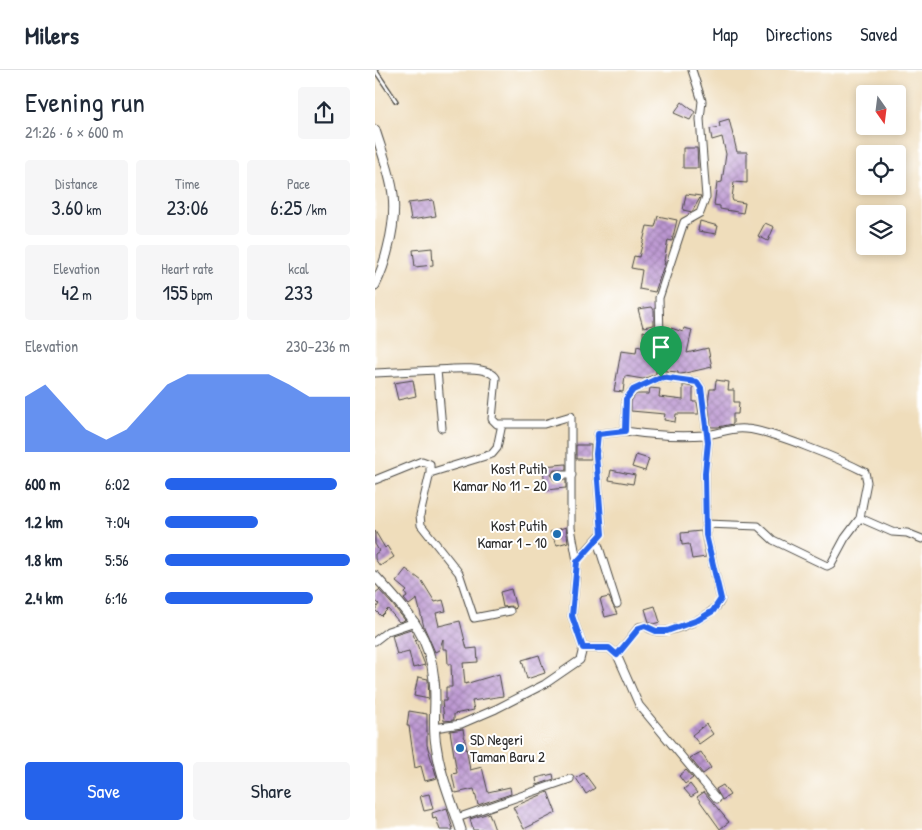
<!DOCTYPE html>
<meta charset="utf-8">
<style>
:root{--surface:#fff;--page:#f6f6f7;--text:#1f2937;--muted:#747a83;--line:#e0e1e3;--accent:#2563eb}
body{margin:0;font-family:"Patrick Hand",sans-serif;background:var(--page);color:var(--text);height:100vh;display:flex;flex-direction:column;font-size:19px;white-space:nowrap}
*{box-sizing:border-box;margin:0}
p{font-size:16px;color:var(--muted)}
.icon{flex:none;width:28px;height:28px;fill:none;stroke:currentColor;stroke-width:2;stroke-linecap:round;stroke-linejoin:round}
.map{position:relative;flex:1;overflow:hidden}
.details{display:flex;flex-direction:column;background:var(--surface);width:375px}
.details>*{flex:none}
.needle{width:32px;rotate:166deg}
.tools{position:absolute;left:481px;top:15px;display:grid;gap:10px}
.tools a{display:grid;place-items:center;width:50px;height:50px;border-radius:5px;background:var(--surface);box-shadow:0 2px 8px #0003;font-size:25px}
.pin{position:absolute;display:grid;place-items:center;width:42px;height:42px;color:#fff;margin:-51px -21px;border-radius:50% 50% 50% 0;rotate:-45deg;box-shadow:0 0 5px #0007}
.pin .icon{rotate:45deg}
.round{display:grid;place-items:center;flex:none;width:52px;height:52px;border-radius:5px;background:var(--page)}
.head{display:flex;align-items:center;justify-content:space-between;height:85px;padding:0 25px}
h1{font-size:28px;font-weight:600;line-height:38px}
.stats{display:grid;grid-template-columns:repeat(3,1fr);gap:8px;height:85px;padding:5px 25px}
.stats div{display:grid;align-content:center;border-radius:5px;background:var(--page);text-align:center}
.stats b{font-size:21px;font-weight:600}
.stats small{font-size:14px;font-weight:400}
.stats p{font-size:14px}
.chart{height:140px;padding:10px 25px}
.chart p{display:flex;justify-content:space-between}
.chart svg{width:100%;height:90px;margin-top:5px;fill:var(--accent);opacity:.7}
.button{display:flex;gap:10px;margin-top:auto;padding:10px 25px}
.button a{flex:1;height:58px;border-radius:5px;background:var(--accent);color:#fff;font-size:20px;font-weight:600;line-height:58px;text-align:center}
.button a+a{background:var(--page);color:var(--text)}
ul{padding:0 25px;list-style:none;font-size:16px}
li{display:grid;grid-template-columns:80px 60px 1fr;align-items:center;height:38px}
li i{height:12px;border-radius:6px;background:var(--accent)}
header{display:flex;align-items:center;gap:30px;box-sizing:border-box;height:70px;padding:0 25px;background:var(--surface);border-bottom:1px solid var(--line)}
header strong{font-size:24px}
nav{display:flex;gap:28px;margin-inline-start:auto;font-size:18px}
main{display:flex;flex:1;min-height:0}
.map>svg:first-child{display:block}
</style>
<header>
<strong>Milers</strong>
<nav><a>Map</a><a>Directions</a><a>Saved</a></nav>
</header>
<main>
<section class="details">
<div class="head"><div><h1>Evening run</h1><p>21:26 · 6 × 600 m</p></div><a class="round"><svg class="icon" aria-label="share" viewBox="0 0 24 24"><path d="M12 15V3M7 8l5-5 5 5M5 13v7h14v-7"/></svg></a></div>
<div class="stats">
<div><p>Distance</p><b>3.60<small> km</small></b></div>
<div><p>Time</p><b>23:06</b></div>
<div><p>Pace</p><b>6:25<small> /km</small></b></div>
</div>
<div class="stats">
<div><p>Elevation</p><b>42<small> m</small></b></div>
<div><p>Heart rate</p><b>155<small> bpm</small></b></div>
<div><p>kcal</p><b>233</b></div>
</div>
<div class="chart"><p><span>Elevation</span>230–236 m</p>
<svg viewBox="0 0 160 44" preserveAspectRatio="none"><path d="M0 44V17L10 11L20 22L30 33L40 38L50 33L60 22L70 11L80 6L90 6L100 6L110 6L120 6L130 11L140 17L150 17L160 17V44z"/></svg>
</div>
<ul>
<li><b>600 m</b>6:02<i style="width:93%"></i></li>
<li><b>1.2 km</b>7:04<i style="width:50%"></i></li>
<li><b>1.8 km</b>5:56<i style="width:100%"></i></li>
<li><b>2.4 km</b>6:16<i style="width:80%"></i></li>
</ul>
<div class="button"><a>Save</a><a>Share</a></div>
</section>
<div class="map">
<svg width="547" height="760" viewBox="0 0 547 760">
<defs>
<pattern id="building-cross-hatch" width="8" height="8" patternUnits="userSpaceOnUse" patternTransform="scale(1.25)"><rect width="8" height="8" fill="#bc97d1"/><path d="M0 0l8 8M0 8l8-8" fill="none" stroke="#997baa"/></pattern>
</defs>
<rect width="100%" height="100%" fill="#fff"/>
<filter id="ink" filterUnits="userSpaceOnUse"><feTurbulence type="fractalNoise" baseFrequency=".02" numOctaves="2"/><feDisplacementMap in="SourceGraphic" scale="10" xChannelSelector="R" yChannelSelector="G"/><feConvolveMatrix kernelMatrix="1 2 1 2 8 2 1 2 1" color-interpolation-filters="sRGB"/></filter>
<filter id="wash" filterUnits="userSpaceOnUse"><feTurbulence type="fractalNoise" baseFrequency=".0096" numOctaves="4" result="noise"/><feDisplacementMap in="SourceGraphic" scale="20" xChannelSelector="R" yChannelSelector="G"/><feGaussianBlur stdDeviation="1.12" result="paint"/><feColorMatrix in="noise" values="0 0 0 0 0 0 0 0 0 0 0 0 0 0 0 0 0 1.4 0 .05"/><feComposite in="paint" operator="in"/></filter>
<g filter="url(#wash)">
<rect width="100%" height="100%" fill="#efddbb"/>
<g id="blocks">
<path fill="url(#building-cross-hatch)" d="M307 32 320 42 315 50 299 43Z
M354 49 362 82H372V113L359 112 357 128 358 131 370 133 368 143 345 139V136L339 135 342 113 347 112 351 84 347 67 337 70 335 59 345 57 344 52Z
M308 78H322L323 98H308Z
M311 124 326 126 317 142 308 140Z
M58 130 61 146 36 150 33 133Z
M283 146 302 150 297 171 293 170 289 191 290 192 280 222 264 219 267 200 256 198 259 186 264 187 272 156 280 157Z
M325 151 343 156 341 164 323 161Z
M390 153 399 157 393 171 383 166Z
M57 178 58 195 40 197 38 180Z
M277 237 279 240V255L268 257 263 239Z
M296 258 308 262 309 258 317 260 312 283 333 278 337 297 306 304H303V302L291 301 290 273Z
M268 261 278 264 280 269 281 304 268 309 250 306 248 322 239 321 246 281 261 283 262 276 269 278Z
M38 310 41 326 23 330 19 313Z
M341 310 354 312 353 320H359V332H364L363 344H358V354L343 357H336L333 332 335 319H340Z
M308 315 318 317V332H322L324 344H301L300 352 289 350 290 344 256 341V331L261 324H274L275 318 285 319 284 327 308 330Z
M201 375H216V389H201Z
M261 385 274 389 270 401 257 397Z
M191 394V400H179L176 405 179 410H191V418L170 420 168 396Z
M236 400 260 405 258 414 234 410Z
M191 457 193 472 182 475 175 462Z
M0 461 10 478 12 476 19 487 5 496 0 489V484L4 481 0 474Z
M326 461 331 487 317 489 314 474 307 475 306 463Z
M31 499 47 511 60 532 68 530 71 541 61 543 64 556 85 551 92 579 102 578 103 592 88 593 90 614 124 604 128 626 97 631 99 640 79 644V650L69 651 67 631H71V617H77L76 594H73L72 579H68V569L64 580 60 582 49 557 42 529 34 535 29 529 32 527 30 523 32 521 21 512Z
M136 519 141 538 140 539 136 536 128 537 125 522Z
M4 520 17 534 30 550 24 552 13 539 6 546 0 540 4 534 0 530V523Z
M234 527 242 544 230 547 225 529Z
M280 536 285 552 278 554 274 552 270 539Z
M36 559 50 595 38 598 34 582 22 585 17 565Z
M164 585 170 603 152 609 147 590Z
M43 607 53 609 54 629 39 626Z
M34 641 52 644V675L62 708 50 711 46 696 40 698 34 656H32Z
M331 654 338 664 324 674 317 665Z
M88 659 95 700 107 697 113 722 135 717 136 724 103 735 99 719 81 723 77 704 82 703 75 661Z
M326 682 336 698 328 704 315 688Z
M311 700 318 708 310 714 304 706Z
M209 703 220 718 211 724 201 708Z
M178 704 179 709 162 715 161 708Z
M315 714 322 723 316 727 309 719Z
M348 715 355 725 347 730 341 719Z
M173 722 181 743 149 759 138 737Z
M329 722 354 752 345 759 322 727Z
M54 724 58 739 49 741 45 726Z
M72 738 78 760H65L61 748 58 749 57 743Z
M114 743 120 760H98L95 749Z"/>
</g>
</g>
<g filter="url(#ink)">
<use href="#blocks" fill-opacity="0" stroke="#484641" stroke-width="1"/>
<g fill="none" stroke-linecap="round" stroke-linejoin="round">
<defs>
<path id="service" d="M0 0 21 31"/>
<path id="minor" d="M62 300C75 299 114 295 121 308L117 349 122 354H169L196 346V458L202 491
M0 303 62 300 67 358
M250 361C276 365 303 367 330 365 344 364 356 357 371 359 397 361 465 389 490 402L492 412 485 448 517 462 532 463 547 469
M55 403 117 384 122 378 127 354
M181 405H197
M0 410 47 391 55 394V403L45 445 46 455 84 503 99 548 135 541
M331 454 383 456 398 470 452 496 456 494 470 468 485 448
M222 471 242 534
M0 571 13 561 40 552
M208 578H234L242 585 264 635 342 729
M242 585 264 557 270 556C273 558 277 560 281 561 297 564 342 545 346 529L331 465 330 403 333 372 326 318 322 312 286 307 284 228 309 152 325 143 331 127 325 49 327 31 317 0
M59 658 86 654 121 639 170 614 205 590 208 578 197 546 202 491 227 463 221 384 223 364 250 361 251 329 258 320 286 307
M82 748 195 709"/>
<path id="tertiary" d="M0 60C15 107 26 128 13 178 10 191 6 203 0 215
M0 506C30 539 55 563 59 610 62 632 57 653 61 675 65 705 77 732 86 760"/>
</defs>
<use href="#service" stroke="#484641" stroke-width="5.5"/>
<use href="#minor" stroke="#484641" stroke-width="9"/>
<use href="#tertiary" stroke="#484641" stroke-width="11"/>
<use href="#service" stroke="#fff" stroke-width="3"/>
<use href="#minor" stroke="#fff" stroke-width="7"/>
<use href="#tertiary" stroke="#fff" stroke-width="9"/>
</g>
</g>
<g fill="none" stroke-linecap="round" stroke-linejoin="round" filter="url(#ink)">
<defs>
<path id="route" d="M286 307 322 312 326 318 333 372 330 403 331 465 346 529 338 541 323 550 292 561H281L270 556 264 558 242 585 234 578H208L197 546 202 492 227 464 221 384 223 364 250 361 251 329 258 320Z"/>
</defs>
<use href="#route" stroke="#fff" stroke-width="10"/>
<use href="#route" stroke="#2563eb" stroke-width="6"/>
</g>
<g fill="#1f6fb2" stroke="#fff" stroke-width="2">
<circle cx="182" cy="407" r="5"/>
<circle cx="182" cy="464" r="5"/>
<circle cx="85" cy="678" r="5"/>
</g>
<g text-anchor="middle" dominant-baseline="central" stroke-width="4" stroke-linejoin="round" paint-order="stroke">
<g font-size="15" fill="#2b2b2b" stroke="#fff" text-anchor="end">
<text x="172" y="398">Kost Putih<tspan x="172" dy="17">Kamar No 11 - 20</tspan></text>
<text x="172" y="455">Kost Putih<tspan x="172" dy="17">Kamar 1 - 10</tspan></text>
<text x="95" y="669" text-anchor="start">SD Negeri<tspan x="95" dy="17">Taman Baru 2</tspan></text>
</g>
</g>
</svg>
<div class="tools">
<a><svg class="needle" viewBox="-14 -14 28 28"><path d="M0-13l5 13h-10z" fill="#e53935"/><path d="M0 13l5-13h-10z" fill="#747a83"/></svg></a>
<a><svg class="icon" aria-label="locate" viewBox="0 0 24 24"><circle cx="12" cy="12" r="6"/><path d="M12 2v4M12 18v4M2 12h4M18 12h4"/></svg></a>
<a><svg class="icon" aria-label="layers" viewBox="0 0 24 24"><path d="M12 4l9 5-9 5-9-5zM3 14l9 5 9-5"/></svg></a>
</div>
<div class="pin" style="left:286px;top:307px;background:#1e9e55"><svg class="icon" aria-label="arrive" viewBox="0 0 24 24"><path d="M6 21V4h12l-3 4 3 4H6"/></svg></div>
</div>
</main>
